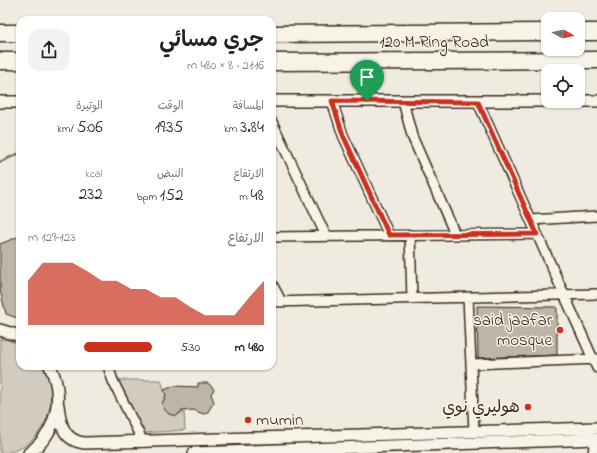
<!DOCTYPE html>
<html lang="ar">
<meta charset="utf-8">
<style>
:root{--surface:#fff;--page:#f2f2f2;--text:#222;--muted:#767676;--accent:#c8321e}
body{margin:0;font-family:"Indie Flower","Playpen Sans Arabic",sans-serif;background:var(--page);color:var(--text);direction:rtl;height:100vh;display:flex;flex-direction:column;font-size:15px;white-space:nowrap}
*{box-sizing:border-box;margin:0}
p{font-size:13px;color:var(--muted)}
.icon{flex:none;width:22px;height:22px;fill:none;stroke:currentColor;stroke-width:2;stroke-linecap:round;stroke-linejoin:round}
.map{position:relative;flex:1;overflow:hidden;direction:ltr}
.side{position:absolute;left:16px;top:16px;width:260px;height:354px;display:flex;flex-direction:column;background:var(--surface);border-radius:12px;box-shadow:0 1px 3px #0004;direction:rtl}
.side>*{flex:none}
.needle{width:26px;rotate:98deg}
.buttons{position:absolute;left:541px;top:12px;display:grid;gap:8px}
.buttons a{display:grid;place-items:center;width:44px;height:44px;border-radius:8px;background:var(--surface);box-shadow:0 1px 3px #0004;font-size:20px}
.pin{position:absolute;display:grid;place-items:center;width:34px;height:34px;color:#fff;margin:-41px -17px;border-radius:50% 50% 50% 0;rotate:-45deg;box-shadow:0 0 4px #0007}
.pin .icon{rotate:45deg}
.round{display:grid;place-items:center;flex:none;width:42px;height:42px;border-radius:12px;background:var(--page)}
.head{display:flex;align-items:center;justify-content:space-between;height:68px;padding:0 12px}
h1{font-size:22px;font-weight:600;line-height:30px}
.metrics{display:grid;grid-template-columns:repeat(3,1fr);gap:6px;height:68px;padding:4px 12px}
.metrics div{display:grid;align-content:center}
.metrics b{font-size:17px;font-weight:600}
.metrics small{font-size:11px;font-weight:400}
.metrics p{font-size:11px}
.chart{height:112px;padding:8px 12px}
.chart p{display:flex;justify-content:space-between}
.chart svg{width:100%;height:72px;margin-top:4px;fill:var(--accent);opacity:.7}
ul{padding:0 12px;list-style:none;font-size:13px}
li{display:grid;grid-template-columns:64px 48px 1fr;align-items:center;height:30px}
li i{height:10px;border-radius:5px;background:var(--accent)}
.map>svg:first-child{display:block}
</style>
<div class="map">
<svg width="597" height="453" viewBox="0 0 597 453">
<rect width="100%" height="100%" fill="#efebe0"/>
<filter id="ink" filterUnits="userSpaceOnUse"><feTurbulence type="fractalNoise" baseFrequency=".025" numOctaves="2"/><feDisplacementMap in="SourceGraphic" scale="8" xChannelSelector="R" yChannelSelector="G"/><feConvolveMatrix kernelMatrix="1 2 1 2 8 2 1 2 1" color-interpolation-filters="sRGB"/></filter>
<g filter="url(#ink)">
<path fill="#d1cbc0" stroke="#867a6f" d="M0 339 8 340 20 345V366H42C44 370 47 375 49 380 58 413 36 453 0 453Z
M116 380H161L166 395 162 404C165 411 168 414 176 416L184 411 185 430 144 433Z"/>
<g fill="none" stroke-linecap="round" stroke-linejoin="round">
<path stroke="#7e7266" stroke-width="2.5" d="M0 162 20 153"/>
</g>
<path fill="#bdb5aa" stroke="#3b2a1e" d="M20 236V319L6 314 0 290V244Z
M477 306 557 307V355L478 358Z
M198 383H208L214 389 211 394 214 402 207 413 203 414 194 410 182 411 176 416 169 414 165 410 162 404 166 395 164 390 174 386 198 387Z"/>
<g fill="none" stroke-linecap="round" stroke-linejoin="round">
<defs>
<path id="minor" d="M332 101 343 135 389 235
M403 101 412 136 455 234
M478 102 597 368
M272 122 326 236
M531 220 597 216
M410 235 412 298
M272 237 537 234
M272 284 281 301
M468 297 474 432
M272 302 597 294
M472 364 597 359
M108 366 113 381 143 442
M593 453 595 439"/>
<path id="tertiary" d="M272 101H597
M0 102H20
M0 330 20 336
M58 405C60 423 63 441 85 443L597 428
M29 453C57 433 65 397 50 366
M194 453 597 439"/>
<path id="motorway" d="M578 32H597
M0 33H20
M272 34 548 32
M0 61H20
M272 62 597 60"/>
</defs>
<use href="#minor" stroke="#3b2a1e" stroke-width="12"/>
<use href="#tertiary" stroke="#3b2a1e" stroke-width="14"/>
<use href="#motorway" stroke="#3b2a1e" stroke-width="19"/>
<use href="#minor" stroke="#f7f3e8" stroke-width="9"/>
<use href="#tertiary" stroke="#f7f3e8" stroke-width="11"/>
<use href="#motorway" stroke="#f7f3e8" stroke-width="16"/>
</g>
</g>
<g fill="none" stroke-linecap="round" stroke-linejoin="round" filter="url(#ink)">
<defs>
<path id="route" d="M332 101 478 102 537 234 389 235 343 135Z"/>
</defs>
<use href="#route" stroke="#fff" stroke-width="8"/>
<use href="#route" stroke="#c8321e" stroke-width="5"/>
</g>
<g fill="#c8321e" stroke="#f7f3e8" stroke-width="1.5">
<circle cx="560" cy="330" r="4"/>
<circle cx="528" cy="407" r="4"/>
<circle cx="248" cy="420" r="4"/>
</g>
<g text-anchor="middle" dominant-baseline="central" stroke-width="3" stroke-linejoin="round" paint-order="stroke">
<g font-size="17" fill="#3b2a1e" stroke="#f7f3e8">
<text x="434" y="42">120 M Ring Road</text>
</g>
<g font-size="17" fill="#3b2a1e" stroke="#f7f3e8" text-anchor="end">
<text x="552" y="320">said jaafar<tspan x="552" dy="20">mosque</tspan></text>
<text x="520" y="407">هوليري نوي</text>
<text x="256" y="420" text-anchor="start">mumin</text>
</g>
</g>
</svg>
<div class="buttons">
<a><svg class="needle" viewBox="-14 -14 28 28"><path d="M0-13l5 13h-10z" fill="#e53935"/><path d="M0 13l5-13h-10z" fill="#767676"/></svg></a>
<a><svg class="icon" aria-label="locate" viewBox="0 0 24 24"><circle cx="12" cy="12" r="6"/><path d="M12 2v4M12 18v4M2 12h4M18 12h4"/></svg></a>
</div>
<div class="pin" style="left:367px;top:101px;background:#1e9e55"><svg class="icon" aria-label="arrive" viewBox="0 0 24 24"><path d="M6 21V4h12l-3 4 3 4H6"/></svg></div>
<section class="side">
<div class="head"><div><h1>جري مسائي</h1><p>21:16 · 8 × 480 m</p></div><a class="round"><svg class="icon" aria-label="share" viewBox="0 0 24 24"><path d="M12 15V3M7 8l5-5 5 5M5 13v7h14v-7"/></svg></a></div>
<div class="metrics">
<div><p>المسافة</p><b>3.84<small> km</small></b></div>
<div><p>الوقت</p><b>19:35</b></div>
<div><p>الوتيرة</p><b>5:06<small> /km</small></b></div>
</div>
<div class="metrics">
<div><p>الارتفاع</p><b>48<small> m</small></b></div>
<div><p>النبض</p><b>152<small> bpm</small></b></div>
<div><p>kcal</p><b>232</b></div>
</div>
<div class="chart"><p><span>الارتفاع</span>123–129 m</p>
<svg viewBox="0 0 160 44" preserveAspectRatio="none"><path d="M0 44V17L10 6L20 6L30 6L40 11L50 17L60 17L70 22L80 22L90 27L100 27L110 33L120 38L130 38L140 38L150 27L160 17V44z"/></svg>
</div>
<ul>
<li><b>480 m</b>5:30<i style="width:55%"></i></li>
</ul>
</section>
</div>
